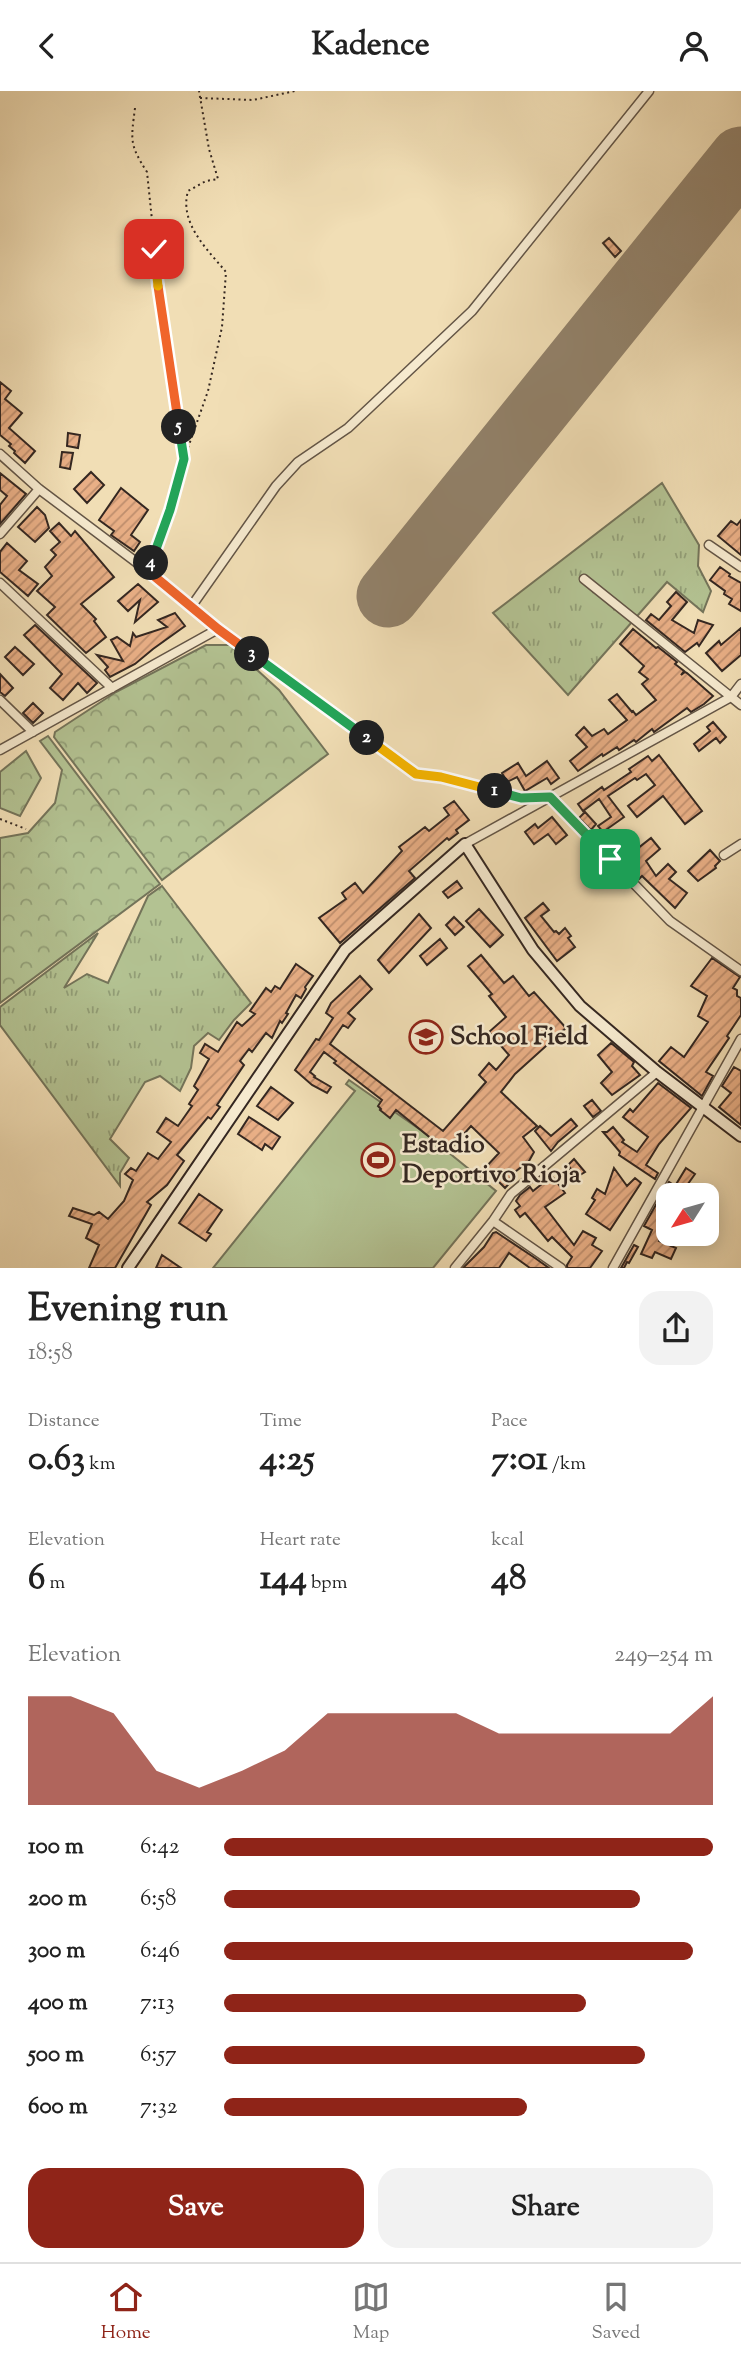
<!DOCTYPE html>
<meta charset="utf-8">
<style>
:root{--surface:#fff;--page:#f2f2f2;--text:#222;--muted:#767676;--line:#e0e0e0;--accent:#8f2418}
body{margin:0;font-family:"Sorts Mill Goudy",serif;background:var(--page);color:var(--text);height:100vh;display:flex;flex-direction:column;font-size:26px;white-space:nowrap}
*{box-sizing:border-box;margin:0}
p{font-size:23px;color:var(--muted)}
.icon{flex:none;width:38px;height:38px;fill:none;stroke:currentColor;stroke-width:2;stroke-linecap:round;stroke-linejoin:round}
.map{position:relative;height:1177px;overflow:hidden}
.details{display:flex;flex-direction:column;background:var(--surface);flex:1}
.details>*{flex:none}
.needle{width:46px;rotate:233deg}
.fabs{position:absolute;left:656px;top:1092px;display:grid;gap:14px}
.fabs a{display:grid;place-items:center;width:63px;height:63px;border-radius:14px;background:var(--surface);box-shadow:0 4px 18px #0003;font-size:35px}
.pin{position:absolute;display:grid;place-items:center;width:60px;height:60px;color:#fff;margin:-30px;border-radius:14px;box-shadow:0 4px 10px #0006}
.km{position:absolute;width:35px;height:35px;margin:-18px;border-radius:50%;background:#222;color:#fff;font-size:19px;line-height:35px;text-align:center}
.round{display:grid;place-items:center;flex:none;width:74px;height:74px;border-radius:21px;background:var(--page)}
.head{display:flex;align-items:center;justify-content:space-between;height:119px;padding:0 28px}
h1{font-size:38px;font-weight:700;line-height:52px}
.metrics{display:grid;grid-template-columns:repeat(3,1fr);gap:10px;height:119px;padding:7px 28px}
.metrics div{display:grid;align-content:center}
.metrics b{font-size:35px;font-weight:700}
.metrics small{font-size:19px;font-weight:400}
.metrics p{font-size:19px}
.chart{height:196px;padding:14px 28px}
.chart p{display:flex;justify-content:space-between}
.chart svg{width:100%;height:126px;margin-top:7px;fill:var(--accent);opacity:.7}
.primary-button{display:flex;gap:14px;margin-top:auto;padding:14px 28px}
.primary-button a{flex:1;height:80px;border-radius:21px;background:var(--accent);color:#fff;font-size:28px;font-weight:700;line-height:80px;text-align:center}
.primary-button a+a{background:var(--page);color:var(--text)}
ul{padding:0 28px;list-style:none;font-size:23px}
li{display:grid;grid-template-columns:112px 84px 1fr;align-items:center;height:52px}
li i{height:18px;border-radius:9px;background:var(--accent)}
header{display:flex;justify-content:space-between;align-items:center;height:91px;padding:0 28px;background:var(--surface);font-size:32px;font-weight:700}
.tabs{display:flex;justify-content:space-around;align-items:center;height:98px;border-top:2px solid var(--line);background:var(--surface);font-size:19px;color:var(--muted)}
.tabs a{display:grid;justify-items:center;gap:4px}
.tabs .on{color:var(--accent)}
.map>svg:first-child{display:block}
</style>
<header><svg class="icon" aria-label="back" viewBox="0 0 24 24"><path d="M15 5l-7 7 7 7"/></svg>Kadence<svg class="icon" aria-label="person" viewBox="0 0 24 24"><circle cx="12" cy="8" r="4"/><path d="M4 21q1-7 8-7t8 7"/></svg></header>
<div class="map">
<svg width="741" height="1177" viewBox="0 0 741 1177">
<defs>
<pattern id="grass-tufts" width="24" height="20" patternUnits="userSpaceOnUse" patternTransform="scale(1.75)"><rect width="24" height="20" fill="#b3c292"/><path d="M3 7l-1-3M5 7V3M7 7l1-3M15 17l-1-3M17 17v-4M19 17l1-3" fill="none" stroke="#929e77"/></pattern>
<pattern id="forest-crowns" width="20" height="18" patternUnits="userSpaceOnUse" patternTransform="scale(1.75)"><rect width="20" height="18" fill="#b3c292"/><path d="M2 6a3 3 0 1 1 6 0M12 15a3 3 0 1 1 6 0" fill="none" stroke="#929e77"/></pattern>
<pattern id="building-hatch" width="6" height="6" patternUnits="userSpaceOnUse" patternTransform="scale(1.75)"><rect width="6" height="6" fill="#e9af86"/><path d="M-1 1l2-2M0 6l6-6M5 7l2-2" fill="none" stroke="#be8e6d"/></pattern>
</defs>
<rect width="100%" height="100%" fill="#f1deb5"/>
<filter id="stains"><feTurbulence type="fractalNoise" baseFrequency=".00286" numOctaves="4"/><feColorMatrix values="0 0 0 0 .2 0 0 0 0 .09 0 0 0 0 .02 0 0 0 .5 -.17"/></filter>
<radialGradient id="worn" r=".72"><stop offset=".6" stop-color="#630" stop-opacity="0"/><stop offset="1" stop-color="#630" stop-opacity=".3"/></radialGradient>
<path fill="url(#grass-tufts)" stroke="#74745a" stroke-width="2" d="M662 392 699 454 698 475 711 500 703 521 667 491 568 604 493 522Z
M162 795 251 912 234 929 219 949 208 942 194 955 191 977 180 1000 160 985 145 991 110 1048 129 1067 120 1082V1095L0 934V916L98 842 64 897 87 883 108 892 148 805Z"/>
<path fill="url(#forest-crowns)" stroke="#74745a" stroke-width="2" d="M206 554H230L279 599 328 663 162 789 54 646 55 641 116 601Z
M48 645 160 793 0 912V747L28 742 55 712 62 679 40 650Z
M26 660 41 687 20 725 0 717V681Z"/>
<path fill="#b3c292" stroke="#74745a" stroke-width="2" d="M349 989 422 1040 496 1100 433 1177H213L355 1000 346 993Z"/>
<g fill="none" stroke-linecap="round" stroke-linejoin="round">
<path stroke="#92826b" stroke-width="63" d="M388 505 741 67"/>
</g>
<path fill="url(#building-hatch)" stroke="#342721" stroke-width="2" d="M609 147 621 160 615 166 603 152Z
M0 291 11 300 5 308 22 322 9 337 35 360 25 372 14 362 15 360 9 355 11 353 0 344Z
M68 342 80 344 78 357 67 355Z
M62 361 73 362 70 378 60 376Z
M91 381 104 394 87 412 74 398Z
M0 382 26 403 0 433V414L7 405 0 399Z
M121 397 148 419 131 444 140 451 134 460 111 444 114 440 99 429Z
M37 416 45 424 49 437 35 451 18 436Z
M741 429V464L718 445 731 430 737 434Z
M59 432 71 445 75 440 114 486 81 513 96 528 94 530 106 546 86 562 47 524 55 516 37 500 52 485 45 476 56 464 51 459 60 451 50 440Z
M7 452 27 470 19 479 38 493 28 505 0 481V461Z
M720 476 730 483 729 485 741 492V520L729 513 732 508 724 503 725 500 710 489Z
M138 493 158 511 135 531 140 509 128 520 118 510Z
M676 501 687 511 672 529 694 542 698 529 713 534 699 555 697 552 685 561 646 529 651 523 659 529 671 515 667 511Z
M175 522 185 535 153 558 135 573 110 586 105 579 108 576 97 564 123 570 111 549 117 546 130 555 133 542 136 546 167 536 158 529Z
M35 534 97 592 87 602 78 592 63 609 50 597 62 583 24 544Z
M741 537V564L722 580 706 562 719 550 721 554Z
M633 538 656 557 658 556 677 571 675 573 684 580 681 584 685 581 687 582 713 605 704 613 691 621 687 617 654 641 652 638 636 651 634 649 619 659 617 656 603 665 602 663 578 680 570 670 587 656 576 644 584 636 592 645 604 638 608 643 627 629 609 609 617 603 632 621 633 620 636 624 656 609 642 593 648 588 639 581 644 575 620 553Z
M15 556 34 573 23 584 5 566Z
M0 583 13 597 5 605 0 601Z
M33 612 43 622 33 632 23 622Z
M713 631 726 646 720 652 716 647 699 660 694 653 710 640 707 636Z
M659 664 702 720 685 733 663 705 637 726 628 715 655 694 646 683 637 689 635 687 608 705 624 726 603 741 598 735 611 726 599 708 583 720 578 713 602 696 604 699 631 681 629 678 648 665 652 670Z
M547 670 559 687 551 693 547 687 525 700 517 686 507 691 502 682 518 672 526 685Z
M454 710 469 729 456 739 458 742 449 749 447 747 409 780 415 787 340 852 319 827 346 808 342 802 355 792 363 802 402 760 399 756 425 736 429 740 449 724 444 717Z
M585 721 596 733 591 739 579 727Z
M552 726 567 744 556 753 548 743 534 753 525 741 535 733 538 737Z
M651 747 660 758 646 770 656 785 668 773 676 781 669 788 687 802 675 817 642 785 639 788 623 769Z
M710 759 720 770 715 775 716 777 698 790 688 780Z
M457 790 462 797 448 807 443 801Z
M543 812 549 819 541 825 554 841 556 840 559 843 565 837 571 845 568 847 575 856 557 870 525 827Z
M479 818 503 844 490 856 466 830Z
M419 823 431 837 389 882 378 869Z
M454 826 464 836 455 844 446 834Z
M440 848 447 857 427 874 420 865Z
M481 864 504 892 513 885 529 905 534 901 566 937 515 983 501 1001 537 1035 523 1046 534 1061 529 1070 511 1084 514 1087 505 1097 485 1077 499 1062 471 1035 448 1061 396 1019 390 1027 380 1019 381 1018 378 1015 382 1009 334 972 336 970 324 961 310 981 315 985 314 986 331 996 327 1002 312 994 295 979 316 948 319 949 333 927 326 922 331 912 360 885 372 898 348 922 355 928 348 937 343 934 330 953 443 1040 486 991 479 984 489 972 496 979 509 964 489 941 506 926 489 905 492 903 468 875Z
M712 867 740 886 733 897 737 899V905L741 907V924L727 945 729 947 706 981 713 985 702 1005 659 970 671 956 684 966 708 931 698 925 707 905 691 895Z
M296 873 313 885 305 896 306 898 301 907 296 904 286 922 288 923 282 932 280 930 272 947 266 942 252 961 249 958 240 970 244 974 217 1014 220 1016 211 1028 208 1026 177 1064 184 1070 167 1094 147 1111 151 1114 115 1177H89L99 1154 86 1147 92 1133 69 1125 73 1117 94 1124 99 1121 108 1128 124 1110 133 1089 125 1083 131 1077 136 1080 148 1062 158 1068 171 1051 157 1041 166 1027 178 1035 192 1015 189 1013 198 999 194 995 209 968 200 962 205 953 218 961 237 931 242 935 255 923 250 920 266 897 271 901 275 895 280 898Z
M611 952 634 971 632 975 640 984 612 1004 601 992 612 981 598 964Z
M734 976 741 980V1034L719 1016 731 1002 722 995Z
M658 992 691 1017 659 1053 646 1074 658 1082 655 1088 619 1064 620 1061 603 1041H607L613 1036 624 1049 622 1051 637 1061 648 1046 623 1026 630 1018 633 1021Z
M271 996 293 1012 278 1029 257 1015Z
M592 1009 601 1020 593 1026 584 1015Z
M249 1026 280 1046 272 1058 265 1053 262 1059 238 1043Z
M571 1028 577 1035 558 1051 551 1060 535 1040 540 1035 551 1045Z
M574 1068 585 1081 573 1088 567 1081 571 1078 568 1074Z
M614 1077 627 1095 635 1087 641 1092 610 1139 586 1123 595 1109 592 1107 597 1098 605 1103Z
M686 1077 695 1083 680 1104H674L665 1097 669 1091 675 1095Z
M552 1085 565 1102 545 1116 574 1154 583 1140 596 1147 592 1154 602 1160 590 1177H567V1174L572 1166 552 1146 548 1150 525 1122 520 1126 515 1119 520 1115 516 1110 520 1104 530 1096 533 1100Z
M199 1103 222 1119 207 1141 211 1143 206 1150 179 1132Z
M658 1110 668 1115V1134L659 1150 676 1157 671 1168 655 1161 652 1167 641 1163 652 1139 644 1135Z
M496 1141 535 1167 549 1177H530L509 1162 499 1177H463L484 1156 493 1142Z
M634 1154 638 1156 629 1172 627 1171 624 1177H621Z
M162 1164 181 1177H156Z"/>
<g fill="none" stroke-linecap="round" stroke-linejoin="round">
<defs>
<path id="street" d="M0 363 39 398 148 480 218 538 416 683 441 686 521 707 550 706 670 830 741 880
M0 443 39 398
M709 454 741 476
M584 488 741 614
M0 492 112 597
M191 516 276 395 298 371 348 337 472 220 649 0
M0 609 33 641
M0 659 218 538
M465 753 731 606 741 593
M724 764 741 753
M493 1130 561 1177
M455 1177 493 1130 511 1103 657 981
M613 1177 741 948"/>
<path id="secondary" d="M128 1177 345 859 465 753 533 859 580 915 657 981 741 1045"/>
</defs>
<use href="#street" stroke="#635546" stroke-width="11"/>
<use href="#secondary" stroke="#342721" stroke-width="14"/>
<path stroke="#342721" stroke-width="2" stroke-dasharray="2 3.5" stroke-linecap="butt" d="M200 7 253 9 295 0
M135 17C131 49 129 53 147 81L163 235 183 367
M151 472 170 419 184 368 208 300 222 236 226 181C207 158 179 132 188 100L206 90 218 88 209 58 199 0
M0 728 26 738"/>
<use href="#street" stroke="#f6eacf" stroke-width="8"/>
<use href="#secondary" stroke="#f6eacf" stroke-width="10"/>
</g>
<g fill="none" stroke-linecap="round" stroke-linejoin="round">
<defs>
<path id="split-1" d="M495 700 521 707 550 706 610 768"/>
<path id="split-2" d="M367 647 416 683 441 686 495 700"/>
<path id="split-3" d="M252 563 367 647"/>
<path id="split-4" d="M151 472 148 480 218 538 252 563"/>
<path id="split-5" d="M151 472 170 419 184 368 179 336"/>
<path id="split-6" d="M158 195 179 336"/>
<path id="split-7" d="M154 158 158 195"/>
</defs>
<use href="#split-1" stroke="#fff" stroke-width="14"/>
<use href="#split-2" stroke="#fff" stroke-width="14"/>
<use href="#split-3" stroke="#fff" stroke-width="14"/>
<use href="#split-4" stroke="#fff" stroke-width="14"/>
<use href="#split-5" stroke="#fff" stroke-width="14"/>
<use href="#split-6" stroke="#fff" stroke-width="14"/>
<use href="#split-7" stroke="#fff" stroke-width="14"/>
<use href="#split-1" stroke="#22a559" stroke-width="9"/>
<use href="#split-2" stroke="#f5b400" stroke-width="9"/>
<use href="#split-3" stroke="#22a559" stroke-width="9"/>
<use href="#split-4" stroke="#f0652b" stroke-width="9"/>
<use href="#split-5" stroke="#22a559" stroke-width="9"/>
<use href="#split-6" stroke="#f0652b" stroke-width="9"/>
<use href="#split-7" stroke="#f5b400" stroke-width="9"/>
</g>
<defs>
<symbol id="school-ring" viewBox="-11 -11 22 22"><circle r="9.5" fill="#f6eacf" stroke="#8f2418" stroke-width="1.5"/><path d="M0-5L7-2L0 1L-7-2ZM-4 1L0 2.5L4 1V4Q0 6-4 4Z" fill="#8f2418"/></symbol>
<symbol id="stadium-ring" viewBox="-11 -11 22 22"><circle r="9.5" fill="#f6eacf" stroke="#8f2418" stroke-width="1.5"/><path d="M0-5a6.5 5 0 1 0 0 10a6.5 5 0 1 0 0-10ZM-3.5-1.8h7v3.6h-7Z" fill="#8f2418"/></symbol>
</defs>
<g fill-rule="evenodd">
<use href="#school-ring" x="407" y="927" width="38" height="38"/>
<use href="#stadium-ring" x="359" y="1050" width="38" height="38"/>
</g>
<g text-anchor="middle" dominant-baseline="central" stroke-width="5" stroke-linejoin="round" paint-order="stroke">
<g font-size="26" font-weight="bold" fill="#342721" stroke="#f6eacf" text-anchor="start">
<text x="450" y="946">School Field</text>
<text x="402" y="1054">Estadio<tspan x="402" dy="30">Deportivo Rioja</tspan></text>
</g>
</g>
<rect width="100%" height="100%" filter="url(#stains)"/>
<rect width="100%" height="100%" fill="url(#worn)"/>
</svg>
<div class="fabs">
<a><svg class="needle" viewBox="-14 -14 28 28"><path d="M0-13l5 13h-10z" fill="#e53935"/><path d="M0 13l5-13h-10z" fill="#767676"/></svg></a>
</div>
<div class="pin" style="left:610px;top:768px;background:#1e9e55"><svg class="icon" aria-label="arrive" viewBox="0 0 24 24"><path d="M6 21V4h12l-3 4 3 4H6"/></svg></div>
<div class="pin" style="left:154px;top:158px;background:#d93025"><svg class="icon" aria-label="check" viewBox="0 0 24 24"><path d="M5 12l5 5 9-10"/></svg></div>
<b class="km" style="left:495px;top:700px">1</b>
<b class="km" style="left:367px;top:647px">2</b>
<b class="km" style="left:252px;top:563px">3</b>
<b class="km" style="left:151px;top:472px">4</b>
<b class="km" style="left:179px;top:336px">5</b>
</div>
<section class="details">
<div class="head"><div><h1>Evening run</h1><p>18:58</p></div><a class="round"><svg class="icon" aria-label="share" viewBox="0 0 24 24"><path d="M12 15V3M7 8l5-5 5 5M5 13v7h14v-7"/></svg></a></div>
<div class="metrics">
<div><p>Distance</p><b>0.63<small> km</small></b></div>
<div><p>Time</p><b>4:25</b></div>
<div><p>Pace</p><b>7:01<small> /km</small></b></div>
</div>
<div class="metrics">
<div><p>Elevation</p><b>6<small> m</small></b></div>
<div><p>Heart rate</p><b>144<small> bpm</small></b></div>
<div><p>kcal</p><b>48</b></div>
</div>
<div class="chart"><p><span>Elevation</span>249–254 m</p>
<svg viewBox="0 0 160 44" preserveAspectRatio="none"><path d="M0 44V6L10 6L20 12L30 32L40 38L50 32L60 25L70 12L80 12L90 12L100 12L110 19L120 19L130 19L140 19L150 19L160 6V44z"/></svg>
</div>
<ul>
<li><b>100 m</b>6:42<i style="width:100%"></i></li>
<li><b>200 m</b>6:58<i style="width:85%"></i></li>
<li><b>300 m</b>6:46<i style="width:96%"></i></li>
<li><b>400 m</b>7:13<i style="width:74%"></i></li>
<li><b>500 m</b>6:57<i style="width:86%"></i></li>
<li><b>600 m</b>7:32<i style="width:62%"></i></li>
</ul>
<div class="primary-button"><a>Save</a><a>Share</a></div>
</section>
<nav class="tabs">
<a class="on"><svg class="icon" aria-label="home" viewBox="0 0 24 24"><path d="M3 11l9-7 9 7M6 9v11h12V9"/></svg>Home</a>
<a><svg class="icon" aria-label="map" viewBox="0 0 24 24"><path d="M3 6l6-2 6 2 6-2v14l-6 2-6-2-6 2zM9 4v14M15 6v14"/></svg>Map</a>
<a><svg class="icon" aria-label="saved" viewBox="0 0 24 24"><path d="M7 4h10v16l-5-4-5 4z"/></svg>Saved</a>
</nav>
